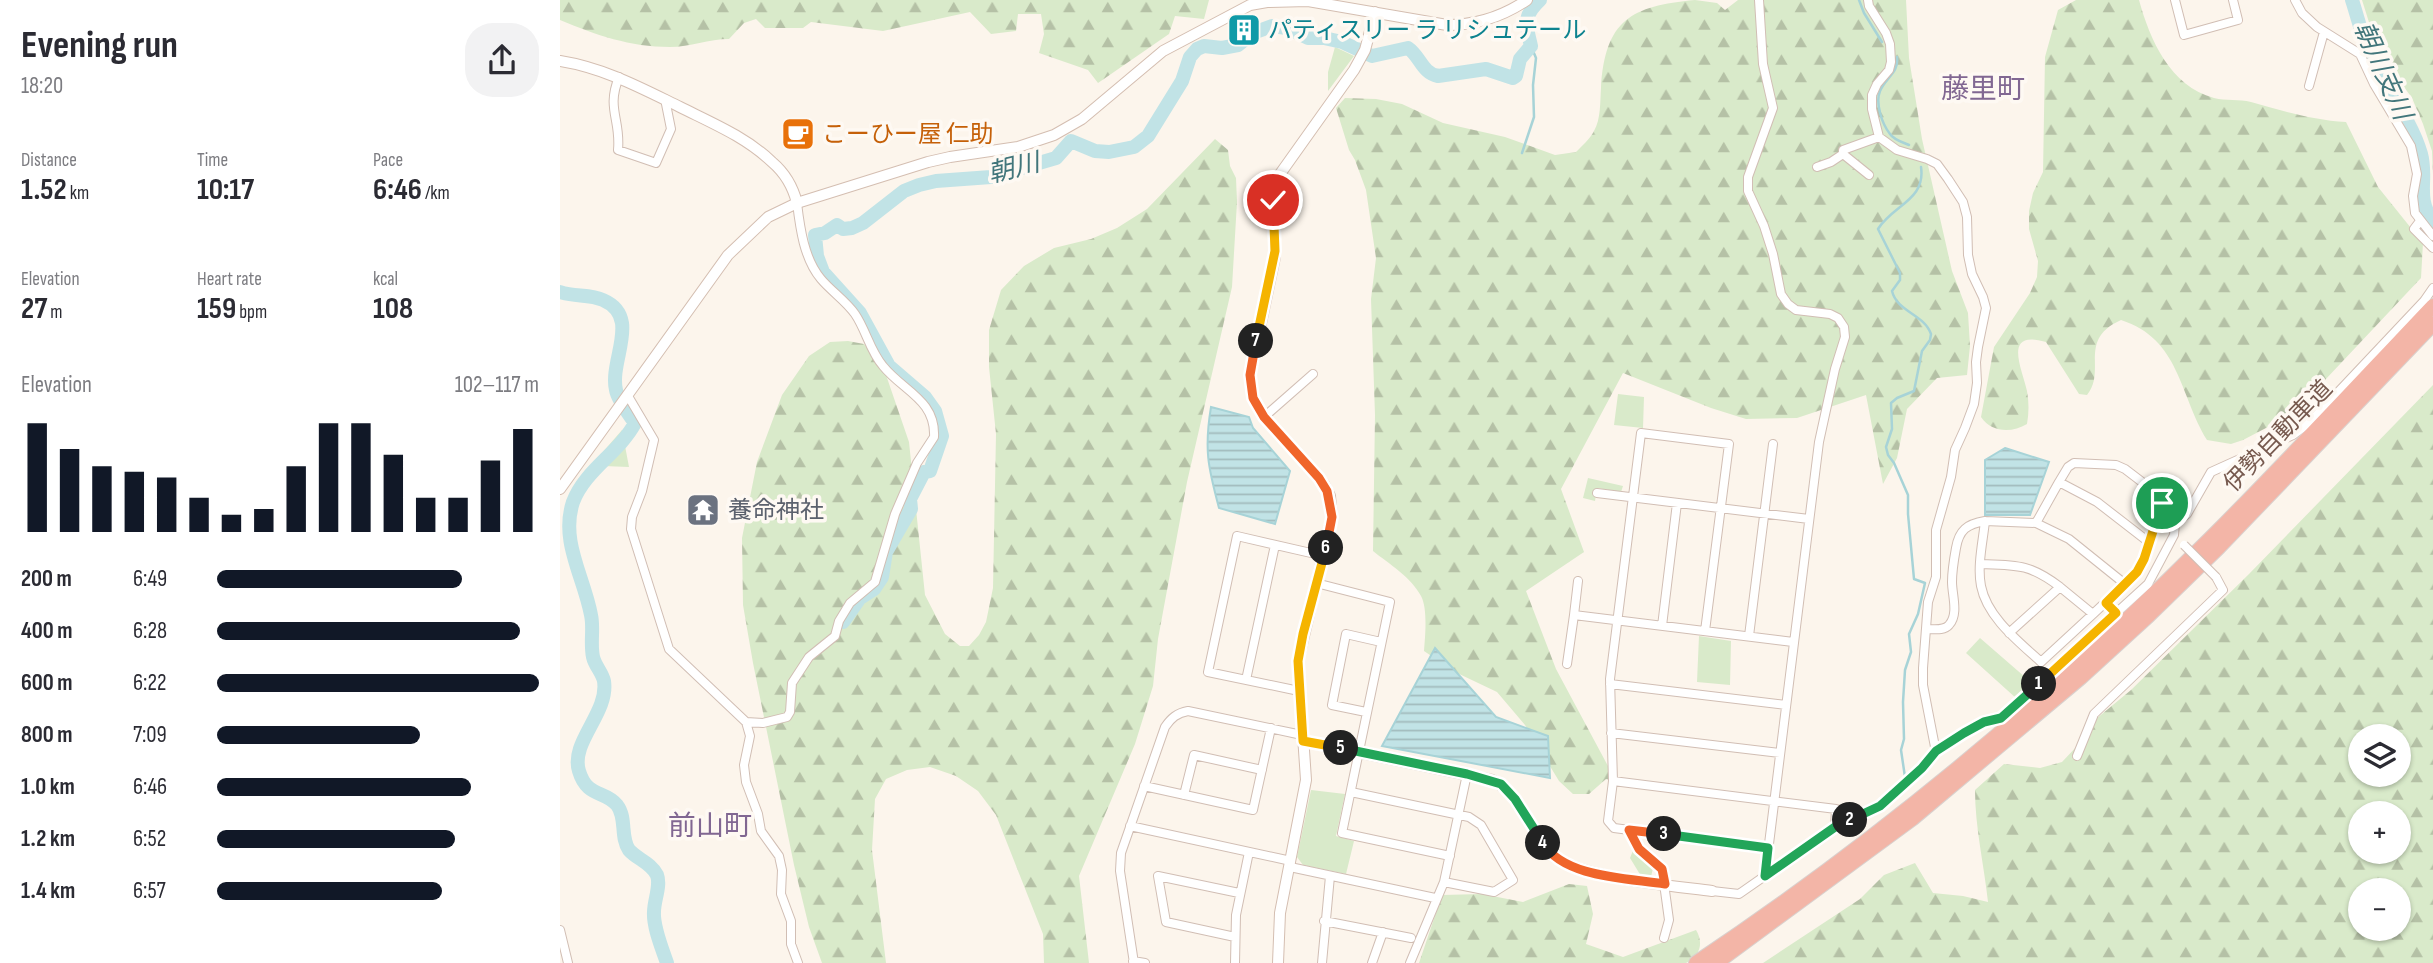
<!DOCTYPE html>
<meta charset="utf-8">
<style>
:root{--surface:#fff;--page:#f2f2f3;--text:#2b2b33;--muted:#7c7c81;--accent:#111827}
body{margin:0;font-family:"Sofia Sans Condensed","Noto Sans JP",sans-serif;background:var(--page);color:var(--text);height:100vh;display:flex;flex-direction:column;font-size:26px;white-space:nowrap}
*{box-sizing:border-box;margin:0}
p{font-size:23px;color:var(--muted)}
.icon{flex:none;width:38px;height:38px;fill:none;stroke:currentColor;stroke-width:2;stroke-linecap:round;stroke-linejoin:round}
.map{position:relative;flex:1;overflow:hidden}
.side{display:flex;flex-direction:column;background:var(--surface);width:560px}
.side>*{flex:none}
.fabs{position:absolute;left:1788px;top:724px;display:grid;gap:14px}
.fabs a{display:grid;place-items:center;width:63px;height:63px;border-radius:50%;background:var(--surface);box-shadow:0 2px 5px #0004;font-size:35px}
.pin{position:absolute;display:grid;place-items:center;width:60px;height:60px;color:#fff;margin:-30px;border:4px solid #fff;border-radius:50%;box-shadow:0 2px 7px #0007}
.km{position:absolute;width:35px;height:35px;margin:-18px;border-radius:50%;background:#222;color:#fff;font-size:19px;line-height:35px;text-align:center}
.round{display:grid;place-items:center;flex:none;width:74px;height:74px;border-radius:28px;background:var(--page)}
.overview{display:flex;align-items:center;justify-content:space-between;height:119px;padding:0 21px}
h1{font-size:38px;font-weight:700;line-height:52px}
.figures{display:grid;grid-template-columns:repeat(3,1fr);gap:10px;height:119px;padding:7px 21px}
.figures div{display:grid;align-content:center}
.figures b{font-size:30px;font-weight:700}
.figures small{font-size:19px;font-weight:400}
.figures p{font-size:19px}
.chart{height:196px;padding:14px 21px}
.chart p{display:flex;justify-content:space-between}
.chart svg{width:100%;height:126px;margin-top:7px;stroke:var(--accent);stroke-width:6}
ul{padding:0 21px;list-style:none;font-size:23px}
li{display:grid;grid-template-columns:112px 84px 1fr;align-items:center;height:52px}
li i{height:18px;border-radius:9px;background:var(--accent)}
main{display:flex;flex:1;min-height:0}
.map>svg:first-child{display:block}
</style>
<main>
<section class="side">
<div class="overview"><div><h1>Evening run</h1><p>18:20</p></div><a class="round"><svg class="icon" aria-label="share" viewBox="0 0 24 24"><path d="M12 15V3M7 8l5-5 5 5M5 13v7h14v-7"/></svg></a></div>
<div class="figures">
<div><p>Distance</p><b>1.52<small> km</small></b></div>
<div><p>Time</p><b>10:17</b></div>
<div><p>Pace</p><b>6:46<small> /km</small></b></div>
</div>
<div class="figures">
<div><p>Elevation</p><b>27<small> m</small></b></div>
<div><p>Heart rate</p><b>159<small> bpm</small></b></div>
<div><p>kcal</p><b>108</b></div>
</div>
<div class="chart"><p><span>Elevation</span>102–117 m</p>
<svg viewBox="0 0 160 44" preserveAspectRatio="none"><path d="M5 44V6M15 44V15M25 44V21M35 44V23M45 44V25M55 44V32M65 44V38M75 44V36M85 44V21M95 44V6M105 44V6M115 44V17M125 44V32M135 44V32M145 44V19M155 44V8"/></svg>
</div>
<ul>
<li><b>200 m</b>6:49<i style="width:76%"></i></li>
<li><b>400 m</b>6:28<i style="width:94%"></i></li>
<li><b>600 m</b>6:22<i style="width:100%"></i></li>
<li><b>800 m</b>7:09<i style="width:63%"></i></li>
<li><b>1.0 km</b>6:46<i style="width:79%"></i></li>
<li><b>1.2 km</b>6:52<i style="width:74%"></i></li>
<li><b>1.4 km</b>6:57<i style="width:70%"></i></li>
</ul>
</section>
<div class="map">
<svg width="1873" height="963" viewBox="0 0 1873 963">
<defs>
<pattern id="forest-firs" width="22" height="20" patternUnits="userSpaceOnUse" patternTransform="scale(1.75)"><rect width="22" height="20" fill="#d9eaca"/><path d="M5 1l3.5 6h-7zM16 11l3.5 6h-7z" fill="#b5c1a6"/></pattern>
<pattern id="water-rules" width="6" height="5" patternUnits="userSpaceOnUse" patternTransform="scale(1.75)"><rect width="6" height="5" fill="#c1e3e6"/><path d="M0 2.5h6" fill="none" stroke="#a2bbbd"/></pattern>
</defs>
<rect width="100%" height="100%" fill="#fcf5ec"/>
<path fill="#d9eaca" d="M775 47 794 56 768 91V72Z
M1058 394 1084 397 1083 428 1054 425Z
M62 430 69 467 43 466 42 453Z
M1028 478 1063 486 1061 492 1037 488 1035 501 1023 498Z
M1139 636 1171 641 1170 685 1137 682Z
M1420 638 1473 684 1457 699 1406 653Z
M751 790 785 794 776 836 794 841 786 874 743 865 737 857Z
M1074 848 1093 868 1091 877 1081 876 1070 858Z"/>
<path fill="url(#forest-firs)" fill-rule="evenodd" d="M0 0H649L644 19 615 16 609 34 538 83 528 70 479 53 484 34 481 14H458L456 31 431 34 410 12 323 31 251 22 243 28H205L196 19 184 23 169 39C149 39 130 47 110 47 70 47 36 35 0 20Z
M1135 0 1157 3 1165 10 1178 0H1346L1349 58 1362 139 1392 271 1408 313 1410 346 1407 375 1377 378 1347 409 1337 458 1323 484 1306 395 1237 418 1186 419 1151 408 1063 373 1001 489 1024 552 966 591 996 669 1056 781 1046 779 1029 794H1013L999 781 965 725 937 692 895 672 864 651C865 637 868 609 861 596 851 577 829 564 813 551L815 415 811 299 816 258 806 190 795 160 789 150 776 108 785 98 816 99 842 104 883 123 945 137 995 155 1016 152C1022 146 1030 139 1034 131 1041 119 1040 102 1041 88 1045 20 1071 6 1135 0Z
M1516 0H1579C1590 40 1610 86 1654 98 1666 101 1679 99 1691 102 1723 111 1753 120 1786 122L1818 187 1863 243 1861 278 1733 414 1683 440 1671 444 1647 440C1619 394 1620 339 1561 320 1517 340 1547 370 1527 395L1519 394 1486 342C1442 329 1462 368 1467 391 1469 402 1469 413 1467 424 1452 433 1432 433 1421 417L1434 347 1470 293 1477 277 1478 261 1469 229V211L1473 193 1483 172 1485 57 1498 10Z
M1802 0H1873V175L1872 151 1863 124 1852 98 1818 51Z
M655 139 668 150 670 166 676 178 677 202 672 287 627 482 598 639 593 686 575 744 519 876 529 963H484L483 934 436 815 418 791 396 776 370 767 347 770 326 779 315 799 312 850 326 963H262L249 927 234 865 193 663 183 605 182 538 197 462 222 395 249 356 270 342 288 341 304 344 325 372 349 442 365 595 385 634 400 646H409L419 635 426 622 433 588 436 434 429 367V330L441 290 464 266 494 248 531 239 557 228 587 209Z
M1873 385V963H1203L1300 899 1324 875 1355 863 1373 893 1403 896 1428 902C1424 865 1415 827 1415 790L1444 764 1480 768 1502 762 1518 745 1525 728 1571 690 1689 574ZM1801 737H1839V775H1801ZM1801 814H1839V852H1801ZM1801 891H1839V929H1801Z
M1009 884 1027 886 1033 914 1026 944 1063 957 1136 930C1144 943 1140 956 1126 963H859L882 895 922 894 963 902Z"/>
<path fill="url(#water-rules)" stroke="#a7d3d7" stroke-width="2" d="M651 407 689 417 693 428 730 471 715 524 659 508C648 467 644 449 651 407Z
M1445 448 1489 462 1470 515H1425V460Z
M875 648 936 717 988 736 990 778 822 746Z"/>
<g fill="none" stroke-linecap="round" stroke-linejoin="round">
<path stroke="#a7d3d7" stroke-width="2.5" d="M1299 0 1304 13 1322 42
M1337 57C1339 73 1326 77 1320 91 1315 103 1322 124 1330 134 1334 140 1342 142 1349 145
M962 153 974 117 973 85 976 58 971 46
M1345 777 1341 750 1344 739 1343 702 1345 670 1351 652 1349 634 1358 614 1365 583 1354 579 1348 514V495L1334 463 1328 455 1326 447 1332 429 1331 403 1337 398 1354 391 1362 351 1370 340 1371 334C1364 314 1337 312 1332 291L1340 280V273L1318 229C1333 205 1366 200 1361 167"/>
<path stroke="#c1e3e6" stroke-width="14" d="M1792 0C1799 22 1805 47 1815 67 1830 95 1852 122 1861 154 1868 180 1855 198 1873 221
M0 292C14 297 30 294 43 300 82 317 49 360 56 390 58 401 69 414 75 423 59 453 25 470 13 502 0 541 24 577 31 615 34 628 30 643 33 657 35 666 42 672 44 681 49 713 10 742 19 771 27 798 45 790 57 805 67 818 60 837 69 850 77 859 91 863 97 875 101 886 94 900 94 912 93 927 102 948 107 963
M283 622 300 598 314 589 322 577 326 552 351 509 350 499 364 472 370 471 382 436 375 411 365 397 329 366 300 313 263 272 257 256 255 235 265 233 277 225 283 229 292 228 303 223 344 191 359 185 376 181 431 177 496 158 511 141 535 151 549 152 574 147 588 136 622 81 630 57 637 49 644 46 662 48 678 45 693 33 712 26 727 28 748 38H764L782 42 812 56 848 48C860 56 862 73 878 76L926 69 953 78 956 76 960 59 971 46C966 24 962 17 980 0"/>
<defs>
<path id="street" d="M1199 0 1203 64 1213 108 1188 177V191L1204 226 1213 254 1221 294 1228 304 1236 310 1270 314 1278 318 1284 327 1285 337 1275 369 1259 442 1205 876
M1308 0 1309 6 1326 33 1330 44 1331 62 1329 70 1317 84 1312 95V109L1319 137 1337 150 1367 159 1377 164 1388 179 1403 202 1407 217 1408 255 1412 274 1423 297 1426 308 1418 347 1416 362 1417 383 1414 404 1405 428 1395 450 1391 477 1376 530V577L1368 602 1363 668V685L1376 752
M1615 0 1624 35 1678 20 1673 0
M1735 0 1742 13 1757 27 1800 54 1814 84 1851 146 1857 174 1853 196 1855 213 1873 236
M59 77C46 109 61 119 58 150L96 163 111 129 105 99
M1749 86 1764 32
M1283 154 1309 175
M1257 167 1271 162 1283 154V150L1319 137
M1860 221 1854 229 1873 248
M68 396 94 440 82 491 72 517 71 529 109 649 186 722 190 736 184 765 186 782 198 814 201 831 219 856 222 870 221 894 231 921V944L238 963
M704 417 753 374
M1499 482 1508 467 1514 463 1556 465 1565 469 1599 495 1602 503C1593 532 1588 561 1565 584
M1037 493 1249 519
M1425 521 1476 523
M1421 564C1457 565 1470 564 1500 587
M1018 581 1014 615 1233 642
M756 583 830 602 782 833 890 856
M1533 614 1565 584 1509 539 1476 523 1499 482 1537 502 1590 543
M1102 626 1117 503
M1367 629C1374 629 1384 631 1389 625 1399 614 1392 595 1392 582 1392 570 1394 559 1396 548 1399 530 1407 524 1425 521 1423 541 1417 566 1421 586 1427 617 1458 641 1481 662L1533 614 1500 587 1449 633
M1145 631 1169 444 1081 433 1050 679 1053 781 1048 821 1054 828 1208 848
M1189 636 1213 444
M1007 664 1014 615
M686 680 715 545
M1050 684 1226 705
M739 691 648 672 677 536 764 556
M806 712 772 705 786 634 821 642
M186 722 203 723 227 717 230 712 232 683 249 657 275 636 279 621 290 603 315 582 335 514 357 463 374 437C376 400 343 391 323 366 310 351 306 330 295 314 286 301 271 291 261 279 244 259 240 228 237 203
M1051 733 1220 753
M1517 756 1534 714 1663 590 1656 577
M1053 781 1276 809 1275 827
M584 786 693 810 711 728
M791 792 909 817 921 825 953 880 934 892 884 882 850 963
M624 795 634 755 702 770
M570 826 731 861
M1069 830 1079 849 1102 869 1109 920 1104 938
M730 867 875 898
M884 882 907 774
M1152 891 1179 894 1275 827 1319 806 1362 768 1376 752 1404 733 1425 722 1441 718 1588 584 1614 535 1615 523 1627 514 1651 472 1733 435 1749 423 1864 301 1873 288
M764 921 851 938
M0 930 8 963
M675 937 606 922 598 876 679 893
M573 961 585 963
M574 963 560 871 561 853 605 727C611 718 617 713 628 711L742 735
M675 963 676 915 689 852
M762 963 770 876
M812 963 823 932"/>
<path id="secondary" d="M0 61C44 68 81 88 120 107 152 123 186 137 212 162 225 173 233 187 237 203
M0 489 168 255 208 217 237 203 368 162 390 157 458 147 494 135 522 119 603 51 690 5 707 2 748 1 887 25C917 25 942 17 967 0
M743 741 932 780C961 794 969 827 988 851 1010 878 1115 886 1152 891
M718 963 720 913 746 780 738 661 772 517 770 496 764 484 704 417 693 398 690 375 715 257 713 200 720 174 794 70 805 50 815 12"/>
<path id="highway" d="M1136 963C1320 840 1493 696 1650 539 1726 463 1799 384 1873 306
M1156 963 1353 818 1520 678 1589 615 1659 547 1873 324"/>
</defs>
<use href="#street" stroke="#d1beb4" stroke-width="10"/>
<use href="#secondary" stroke="#d4beb1" stroke-width="12"/>
<use href="#highway" stroke="#d9d1ce" stroke-width="16"/>
<use href="#street" stroke="#fff" stroke-width="8"/>
<use href="#secondary" stroke="#fff" stroke-width="10"/>
<use href="#highway" stroke="#f3b5a7" stroke-width="14"/>
<defs>
<path id="street-bridge" d="M1624 545 1656 577"/>
</defs>
<use href="#street-bridge" stroke="#d1beb4" stroke-width="10" stroke-linecap="butt"/>
<use href="#street-bridge" stroke="#fff" stroke-width="8"/>
</g>
<g fill="none" stroke-linecap="round" stroke-linejoin="round">
<defs>
<path id="split-1" d="M1479 684 1556 613 1546 603 1577 572 1584 559 1602 503"/>
<path id="split-2" d="M1290 820 1320 806 1362 768 1376 751 1404 733 1424 722 1441 718 1479 684"/>
<path id="split-3" d="M1104 834 1208 848 1205 876 1275 827 1290 820"/>
<path id="split-4" d="M983 843C1004 878 1068 878 1105 884L1102 869 1079 849 1069 830 1104 834"/>
<path id="split-5" d="M781 748 907 774 941 784 955 799 983 843"/>
<path id="split-6" d="M766 548 743 634 738 661 743 741 781 748"/>
<path id="split-7" d="M696 341 690 375 693 398 704 417 759 478 767 491 772 517 766 548"/>
<path id="split-8" d="M696 341 715 251 713 200"/>
</defs>
<use href="#split-1" stroke="#fff" stroke-width="14"/>
<use href="#split-2" stroke="#fff" stroke-width="14"/>
<use href="#split-3" stroke="#fff" stroke-width="14"/>
<use href="#split-4" stroke="#fff" stroke-width="14"/>
<use href="#split-5" stroke="#fff" stroke-width="14"/>
<use href="#split-6" stroke="#fff" stroke-width="14"/>
<use href="#split-7" stroke="#fff" stroke-width="14"/>
<use href="#split-8" stroke="#fff" stroke-width="14"/>
<use href="#split-1" stroke="#f5b400" stroke-width="9"/>
<use href="#split-2" stroke="#22a559" stroke-width="9"/>
<use href="#split-3" stroke="#22a559" stroke-width="9"/>
<use href="#split-4" stroke="#f0652b" stroke-width="9"/>
<use href="#split-5" stroke="#22a559" stroke-width="9"/>
<use href="#split-6" stroke="#f5b400" stroke-width="9"/>
<use href="#split-7" stroke="#f0652b" stroke-width="9"/>
<use href="#split-8" stroke="#f5b400" stroke-width="9"/>
</g>
<defs>
<symbol id="building-square" viewBox="-11 -11 22 22"><rect x="-9" y="-9" width="18" height="18" rx="4" fill="#0f9aa8" stroke="#fef9f3"/><path d="M-4-6H4V6H1V3H-1V6H-4ZM-2.5-4.3h1.7v1.8h-1.7ZM.8-4.3h1.7v1.8H.8ZM-2.5-1h1.7V.8h-1.7ZM.8-1h1.7V.8H.8Z" fill="#fff"/></symbol>
<symbol id="cafe-square" viewBox="-11 -11 22 22"><rect x="-9" y="-9" width="18" height="18" rx="4" fill="#e8710a" stroke="#fef9f3"/><path d="M-5.5-4.5H6V0H3Q3 3.5 0 3.5H-2.5Q-5.5 3.5-5.5 0ZM3-3.2v2h1.7v-2ZM-6 4.5H4V6H-6Z" fill="#fff"/></symbol>
<symbol id="temple-square" viewBox="-11 -11 22 22"><rect x="-9" y="-9" width="18" height="18" rx="4" fill="#6b7280" stroke="#fef9f3"/><path d="M0-6L5-2H3V0L6.5 2.5H4V6H1.5V3h-3V6H-4V2.5H-6.5L-3 0V-2H-5Z" fill="#fff"/></symbol>
</defs>
<g fill-rule="evenodd">
<use href="#building-square" x="665" y="11" width="38" height="38"/>
<use href="#cafe-square" x="219" y="115" width="38" height="38"/>
<use href="#temple-square" x="124" y="491" width="38" height="38"/>
</g>
<g text-anchor="middle" dominant-baseline="central" stroke-width="7" stroke-linejoin="round" paint-order="stroke">
<g font-size="24" fill="#0d838f" stroke="#fef9f3" text-anchor="start">
<text x="708" y="30">パティスリー ラ リシュテール</text>
</g>
<g font-size="24" fill="#c56008" stroke="#fef9f3" text-anchor="start">
<text x="262" y="134">こーひー屋 仁助</text>
</g>
<g font-size="24" fill="#775a4f" stroke="#fef9f3">
<text transform="translate(1718 436) rotate(-46)">伊勢自動車道</text>
</g>
<g font-size="24" fill="#5b616d" stroke="#fef9f3" text-anchor="start">
<text x="168" y="510">養命神社</text>
</g>
<g font-size="26" font-style="italic" fill="#42767b" stroke="#fef9f3">
<text transform="translate(1822 71) rotate(66)">朝川支川</text>
<text transform="translate(454 169) rotate(-14)">朝川</text>
</g>
<g font-size="28" fill="#816792" stroke="#fef9f3">
<text x="1423" y="89">藤里町</text>
<text x="150" y="826">前山町</text>
</g>
</g>
</svg>
<div class="fabs">
<a><svg class="icon" aria-label="layers" viewBox="0 0 24 24"><path d="M12 4l9 5-9 5-9-5zM3 14l9 5 9-5"/></svg></a>
<a>+</a>
<a>−</a>
</div>
<div class="pin" style="left:1602px;top:503px;background:#1e9e55"><svg class="icon" aria-label="arrive" viewBox="0 0 24 24"><path d="M6 21V4h12l-3 4 3 4H6"/></svg></div>
<div class="pin" style="left:713px;top:200px;background:#d93025"><svg class="icon" aria-label="check" viewBox="0 0 24 24"><path d="M5 12l5 5 9-10"/></svg></div>
<b class="km" style="left:1479px;top:684px">1</b>
<b class="km" style="left:1290px;top:820px">2</b>
<b class="km" style="left:1104px;top:834px">3</b>
<b class="km" style="left:983px;top:843px">4</b>
<b class="km" style="left:781px;top:748px">5</b>
<b class="km" style="left:766px;top:548px">6</b>
<b class="km" style="left:696px;top:341px">7</b>
</div>
</main>
